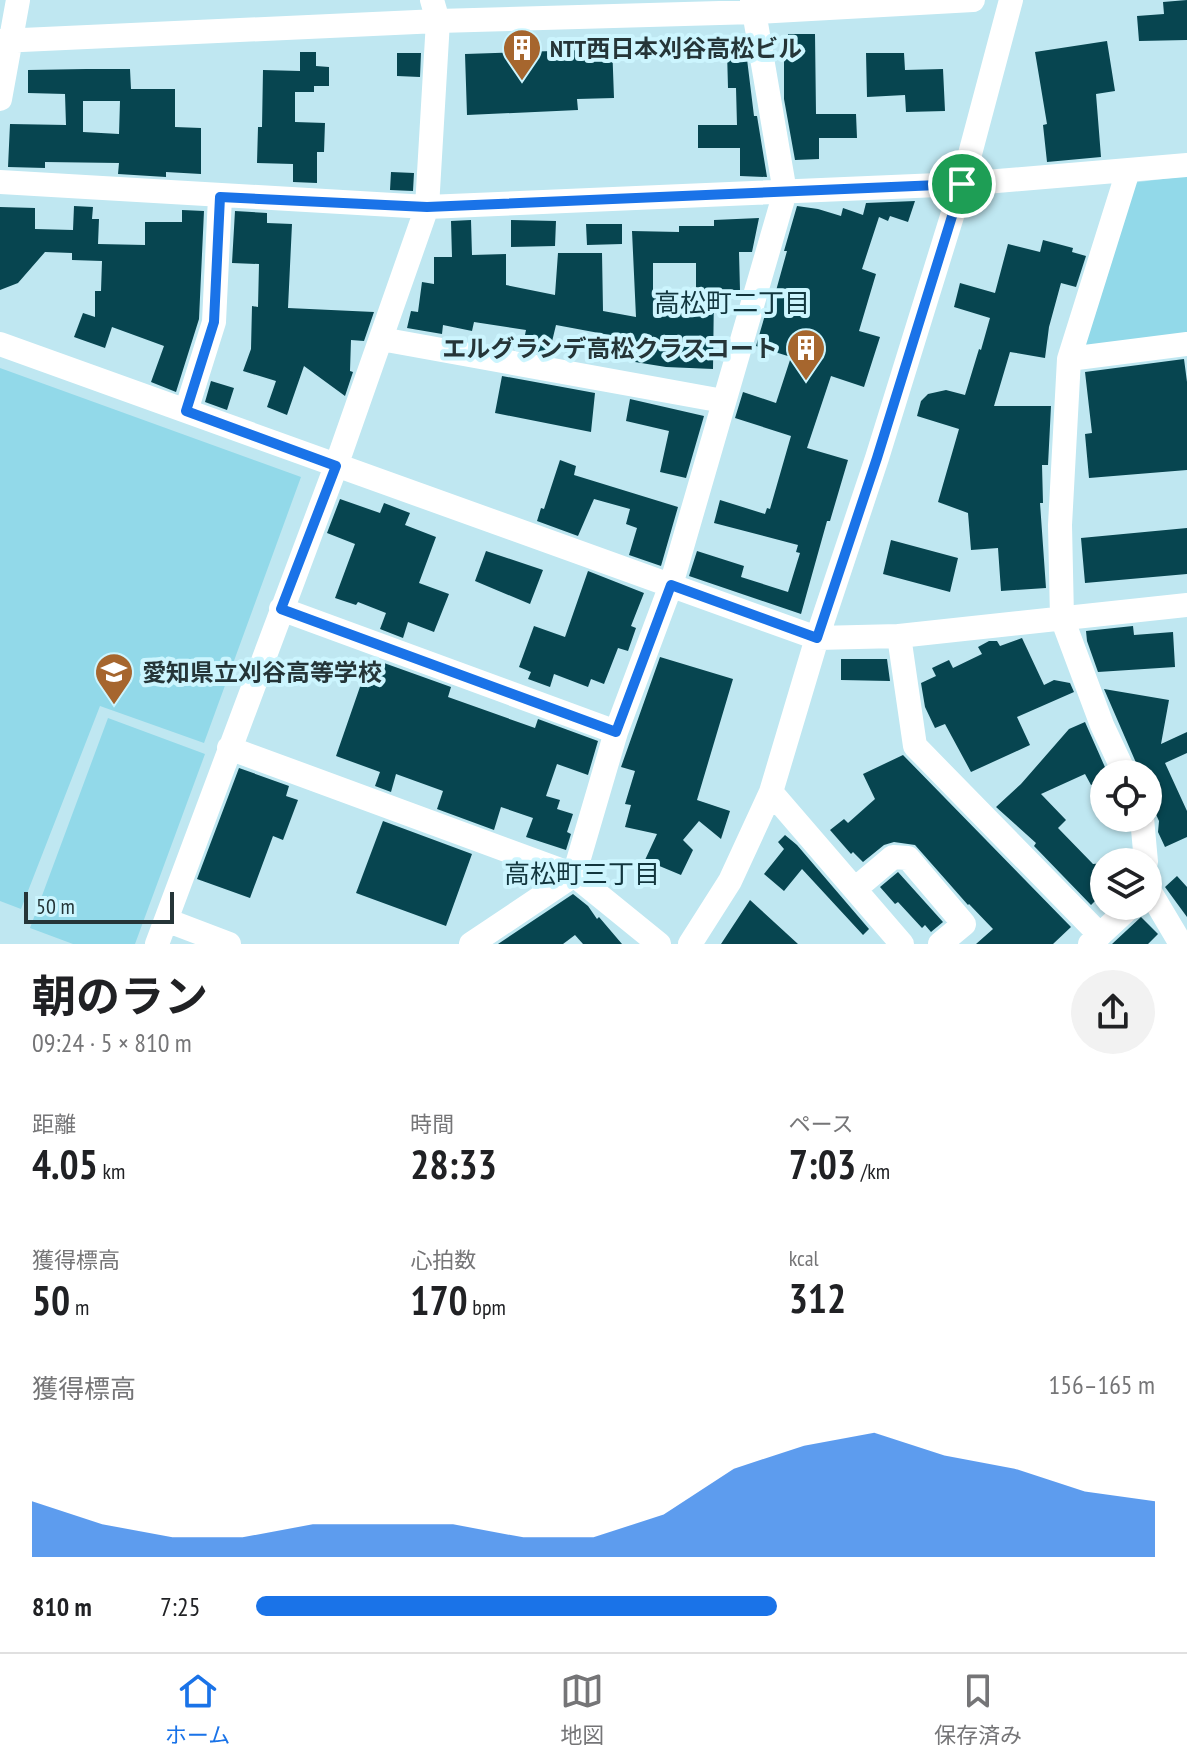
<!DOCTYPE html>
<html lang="ja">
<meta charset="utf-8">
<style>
:root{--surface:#fff;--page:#f2f2f2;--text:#202124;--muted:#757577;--line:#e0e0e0;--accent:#1a73e8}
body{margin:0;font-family:"PT Sans Narrow","Noto Sans JP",sans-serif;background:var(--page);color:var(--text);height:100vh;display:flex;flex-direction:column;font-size:30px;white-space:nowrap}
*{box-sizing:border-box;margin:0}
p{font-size:26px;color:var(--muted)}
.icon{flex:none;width:44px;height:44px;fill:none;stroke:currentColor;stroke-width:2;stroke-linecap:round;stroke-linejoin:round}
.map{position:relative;height:944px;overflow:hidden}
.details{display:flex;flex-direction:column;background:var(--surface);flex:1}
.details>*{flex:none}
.fabs{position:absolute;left:1090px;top:760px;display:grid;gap:16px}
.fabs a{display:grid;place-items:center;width:72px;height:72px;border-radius:50%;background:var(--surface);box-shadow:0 2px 6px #0004;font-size:40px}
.scale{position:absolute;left:24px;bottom:20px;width:150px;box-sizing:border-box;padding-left:8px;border:4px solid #253538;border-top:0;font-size:22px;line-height:28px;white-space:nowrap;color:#253538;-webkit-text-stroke:6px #ccf5fe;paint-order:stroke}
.pin{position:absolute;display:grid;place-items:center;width:68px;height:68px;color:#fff;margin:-34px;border:4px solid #fff;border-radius:50%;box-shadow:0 2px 8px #0007}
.round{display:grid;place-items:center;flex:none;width:84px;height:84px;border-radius:42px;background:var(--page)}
.summary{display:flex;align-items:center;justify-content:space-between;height:136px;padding:0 32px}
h1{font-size:44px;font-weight:700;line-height:60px}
.figures{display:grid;grid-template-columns:repeat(3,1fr);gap:12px;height:136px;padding:8px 32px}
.figures div{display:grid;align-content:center}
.figures b{font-size:40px;font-weight:700}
.figures small{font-size:22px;font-weight:400}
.figures p{font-size:22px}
.chart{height:224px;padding:16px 32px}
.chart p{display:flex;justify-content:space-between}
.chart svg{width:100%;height:144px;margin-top:8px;fill:var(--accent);opacity:.7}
ul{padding:0 32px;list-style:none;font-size:26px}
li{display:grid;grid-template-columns:128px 96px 1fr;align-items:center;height:60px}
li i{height:20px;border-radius:10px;background:var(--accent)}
.tab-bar{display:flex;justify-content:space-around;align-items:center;height:112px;border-top:2px solid var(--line);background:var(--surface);font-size:22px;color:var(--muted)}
.tab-bar a{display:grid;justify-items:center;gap:4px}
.tab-bar .active{color:var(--accent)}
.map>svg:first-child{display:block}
</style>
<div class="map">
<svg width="1187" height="944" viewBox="0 0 1187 944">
<rect width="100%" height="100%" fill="#bfe7f1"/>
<path fill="#92d9e9" d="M1187 176V334L1083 347 1131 183Z
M0 368 301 477 204 743 100 706 21 909 0 901Z
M108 718 205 754 135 944H73L30 928Z"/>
<path fill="#074550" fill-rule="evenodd" d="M1187 0V40L1139 41 1137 16 1164 14 1163 2Z
M788 34H815L816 114H856L857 138H819V159L795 160 784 99V59H789Z
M1107 41 1115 91 1096 94 1101 157 1047 162 1043 125 1047 124 1035 52Z
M612 43 614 98 577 99 578 110 467 115 465 54 582 50 581 44Z
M727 51H746L754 116H757L767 177 740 176V148H698V125H737L736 88H728Z
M300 52H316V66L329 67V86H314V92H295V122L325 123 324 152H317V183L293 182V164L257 163 258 127H262L263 70 300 71Z
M397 53H421L420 77 397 76Z
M866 53H904L905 70 943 69 945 111 906 112 905 95 867 97Z
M86 69H130L131 89H175V127L201 128V174L166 172V177L118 174 119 163 45 162V168L8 167 10 124 66 125 65 94 28 93V70ZM83 101H120L119 134 83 132Z
M391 172 414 173 413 191 390 190Z
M915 201 908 222 890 216 888 221 879 217 862 269 876 274 859 331 880 337 864 387 831 376 807 448 848 460 830 521H827L801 614 689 576 697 551 744 566 741 577 788 592 800 553 796 552 798 545 714 523 720 500 765 514 767 508 770 509 791 436 735 418 743 392 776 403 791 357 756 346 765 315 769 316 787 251H784L797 206 818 209 841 216 843 208 863 215 866 203Z
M74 206 93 207 92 219H99L98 244 145 245V222H182V210L204 211 199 319 176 392 151 382 164 346 112 327 105 348 74 337 83 313 95 317V291H101L102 261 72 260V253L45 252 18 283 0 290V207L35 208V229L73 230Z
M235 211 267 213V223L292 224 288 308 374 312 364 341 351 340 350 371 353 372 345 396 304 366 287 415 267 407 276 381 243 371 251 349 252 306 258 307 259 264 232 263Z
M759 218 752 252H739L740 290H714L713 369 666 367 635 362V360L612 355 615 336 556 325 549 354 522 349 526 330 474 322 472 331 443 325 442 334 407 328 411 311 418 312 422 282 434 284V257H452L451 221 471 220 472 255 506 254V285L555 295 558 253H602L603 311 636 317 632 231 679 232V226H714V220ZM653 263H696V300L653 296Z
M511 220 556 221 555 246 511 247Z
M586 224H622V244L587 245Z
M1043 240 1073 248 1072 252 1086 256 1076 287 1061 283 1049 327 1045 358 1010 352 994 406H1051L1048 465H1042L1043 503H1040L1046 588 1001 591 998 548 971 550 968 513 938 502 959 429 917 416 921 401 928 394 946 390 965 395 979 349 981 350 990 318 954 307 960 283 995 293 1008 244 1040 252Z
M1184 359 1187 382V470L1089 478 1085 434 1092 433 1085 372Z
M502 376 595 393 591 432 495 413Z
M211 381 234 388 227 410 205 402Z
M630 399 704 416 686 478 660 472 669 431 626 421Z
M560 460 576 466 574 475 678 507 661 566 629 555 637 528 626 524 630 509 594 499 578 536 537 521 541 508 544 509Z
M340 499 380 513 384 503 410 513 405 525 436 537 419 583 449 594 434 632 408 622 403 638 380 629 386 613 358 602 356 605 335 598 355 544 327 533Z
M1187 528V574L1085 583 1081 538Z
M891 540 958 558 950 592 883 574Z
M486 551 543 570 530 604 475 581Z
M588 571 644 593 631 626 636 628 628 651 618 648 604 684 591 679 588 687 554 674 550 687 528 679 531 672 519 667 534 626 565 637Z
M1133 626 1134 635 1173 632 1175 667 1098 672 1087 641 1086 631Z
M1022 638 1044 685 1054 680 1070 683 1074 692 1017 717 1030 745 971 772 945 724 935 728 925 707 921 683 936 676 932 668 949 660 953 668 982 654 978 647 989 641H997L1000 646Z
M660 657 733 679 697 800 730 811 721 839 699 821 683 840 693 850 681 875 645 860 657 834 625 827 631 805 625 804 635 771 621 767Z
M370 658 451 687 448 697 535 728 538 719 598 741 588 775 557 764 546 796 560 800 557 809 573 814 567 832 571 834 566 850 526 837 533 818 501 807 494 830 437 809 443 791 396 774 391 792 375 786 380 772 336 756Z
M841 659H887L890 681 841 680Z
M1104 689 1169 700 1161 744 1187 732V753L1165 763 1187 811V837L1165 847 1158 832 1159 821 1153 808 1158 806 1148 784V774H1143L1137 765Z
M1085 722 1108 774H1104V778L1091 785 1085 774 1041 794 1066 820 1058 828 1093 864 1104 863V892L1091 905 1034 846 1036 843 996 807 1021 784 1069 729Z
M903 755 1071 927 1053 944H976L993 929 969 904 968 905 915 845 894 842 884 845 863 862 853 852 851 854 830 830 844 819 848 823 875 799 863 774Z
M239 768 289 786 286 796 298 800 283 840 273 836 250 898 197 879Z
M383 821 472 854 446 926 356 893Z
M785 835 797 845 869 929 863 935 802 869 784 891 764 874 784 849 778 842Z
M898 872 943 922 931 932 925 925 922 928 898 902 895 904 880 887Z
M1177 876 1187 887V917L1165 887Z
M573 894 588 906 597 919 599 917 622 944H583L575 935 563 944H498Z
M750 900 798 944H721Z
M1141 917 1158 934 1148 944H1112Z"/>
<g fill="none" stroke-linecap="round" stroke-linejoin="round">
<path stroke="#fff" stroke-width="24" d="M0 41 438 21 755 12 973 0
M0 99 18 0
M0 182 427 207 962 184 1187 165
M381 339 723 401
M0 344 817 638 899 636 1187 605
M1069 359 1187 344
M186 411 214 322 220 197
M281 609 616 732
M899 636 915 746 1100 935
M229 748 574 875 659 944
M1125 774 1102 725 1062 618 1060 525 1069 359 1128 171
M771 792 902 944
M1142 818 1146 862
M1148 881 1149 890 1181 944
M855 889 893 857 908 858 964 924 940 944
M166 920 229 944
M157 944 336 466 427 207 438 21 432 0
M471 944 574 875 616 732 671 585 785 192 752 0
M690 944 730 881 771 792 817 638 877 458 962 184 1011 0
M1090 944 1131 906"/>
</g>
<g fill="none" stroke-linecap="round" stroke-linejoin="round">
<defs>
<path id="route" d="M962 184 877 458 817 638 671 585 616 732 281 609 336 466 186 411 214 322 220 197 427 207Z"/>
</defs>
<use href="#route" stroke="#fff" stroke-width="16"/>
<use href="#route" stroke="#1a73e8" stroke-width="10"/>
</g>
<defs>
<symbol id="building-pin" viewBox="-11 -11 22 30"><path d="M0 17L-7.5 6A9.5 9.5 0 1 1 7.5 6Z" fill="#a6662e" stroke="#ccf5fe"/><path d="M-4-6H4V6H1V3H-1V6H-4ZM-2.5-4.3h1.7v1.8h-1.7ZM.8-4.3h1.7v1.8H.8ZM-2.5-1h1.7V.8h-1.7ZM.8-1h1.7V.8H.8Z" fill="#fff"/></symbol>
<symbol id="school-pin" viewBox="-11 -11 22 30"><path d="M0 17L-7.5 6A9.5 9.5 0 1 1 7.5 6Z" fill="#a6662e" stroke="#ccf5fe"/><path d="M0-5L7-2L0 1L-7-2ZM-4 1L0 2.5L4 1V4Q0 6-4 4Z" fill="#fff"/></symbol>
</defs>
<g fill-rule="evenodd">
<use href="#building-pin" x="500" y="26" width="44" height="60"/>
<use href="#building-pin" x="784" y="326" width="44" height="60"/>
<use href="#school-pin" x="92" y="650" width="44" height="60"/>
</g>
<g text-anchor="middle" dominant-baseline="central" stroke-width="8" stroke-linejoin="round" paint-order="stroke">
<g font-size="24" font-weight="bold" fill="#253538" stroke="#ccf5fe" text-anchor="start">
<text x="550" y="48">NTT西日本刈谷高松ビル</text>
<text x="778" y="348" text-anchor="end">エルグランデ高松クラスコート</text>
<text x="142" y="672">愛知県立刈谷高等学校</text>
</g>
<g font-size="26" fill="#12363e" stroke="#ccf5fe">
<text x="732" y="302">高松町二丁目</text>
<text x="582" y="873">高松町三丁目</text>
</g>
</g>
</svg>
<div class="fabs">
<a><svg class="icon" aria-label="locate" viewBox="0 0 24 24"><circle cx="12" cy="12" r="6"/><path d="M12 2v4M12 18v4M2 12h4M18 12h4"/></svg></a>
<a><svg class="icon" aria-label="layers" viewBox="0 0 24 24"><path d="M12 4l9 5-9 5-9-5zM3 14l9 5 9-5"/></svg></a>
</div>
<div class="scale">50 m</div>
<div class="pin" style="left:962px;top:184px;background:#1e9e55"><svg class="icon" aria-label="arrive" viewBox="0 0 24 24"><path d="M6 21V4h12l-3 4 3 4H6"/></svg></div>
</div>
<section class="details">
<div class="summary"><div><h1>朝のラン</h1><p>09:24 · 5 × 810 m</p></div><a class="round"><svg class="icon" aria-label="share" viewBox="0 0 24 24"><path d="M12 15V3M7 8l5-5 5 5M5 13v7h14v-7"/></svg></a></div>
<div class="figures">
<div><p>距離</p><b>4.05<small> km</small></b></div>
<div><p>時間</p><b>28:33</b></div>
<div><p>ペース</p><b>7:03<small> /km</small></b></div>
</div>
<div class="figures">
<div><p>獲得標高</p><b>50<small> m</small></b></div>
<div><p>心拍数</p><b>170<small> bpm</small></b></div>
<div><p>kcal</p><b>312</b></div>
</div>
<div class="chart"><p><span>獲得標高</span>156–165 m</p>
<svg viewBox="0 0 160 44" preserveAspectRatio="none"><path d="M0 44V27L10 34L20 38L30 38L40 34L50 34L60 34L70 38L80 38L90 31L100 17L110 10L120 6L130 13L140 17L150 24L160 27V44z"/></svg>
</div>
<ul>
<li><b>810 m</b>7:25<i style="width:58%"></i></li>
</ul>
</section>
<nav class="tab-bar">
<a class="active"><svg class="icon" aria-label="home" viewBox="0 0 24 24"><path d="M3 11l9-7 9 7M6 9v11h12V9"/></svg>ホーム</a>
<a><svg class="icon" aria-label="map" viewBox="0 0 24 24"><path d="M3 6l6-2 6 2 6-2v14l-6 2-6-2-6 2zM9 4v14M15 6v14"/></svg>地図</a>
<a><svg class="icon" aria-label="saved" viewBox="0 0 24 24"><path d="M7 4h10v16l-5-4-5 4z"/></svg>保存済み</a>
</nav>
